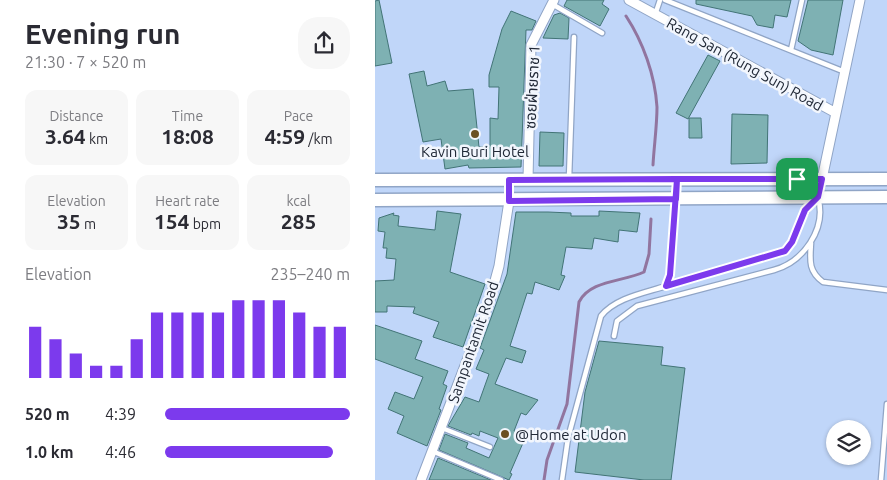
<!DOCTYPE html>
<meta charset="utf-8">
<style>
:root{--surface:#fff;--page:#f7f7f7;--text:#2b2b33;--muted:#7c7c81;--accent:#7c3aed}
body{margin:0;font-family:Ubuntu,"Noto Sans Thai",sans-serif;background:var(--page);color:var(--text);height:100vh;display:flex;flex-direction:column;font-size:19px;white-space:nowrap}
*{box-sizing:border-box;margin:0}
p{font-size:16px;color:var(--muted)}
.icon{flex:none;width:28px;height:28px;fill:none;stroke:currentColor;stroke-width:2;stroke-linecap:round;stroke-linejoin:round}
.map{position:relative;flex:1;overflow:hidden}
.side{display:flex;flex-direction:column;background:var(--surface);width:375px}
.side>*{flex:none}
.controls{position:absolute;left:451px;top:420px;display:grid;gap:10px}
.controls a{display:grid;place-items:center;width:45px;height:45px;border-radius:50%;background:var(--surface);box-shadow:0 1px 4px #0004;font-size:25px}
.pin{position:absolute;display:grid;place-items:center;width:42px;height:42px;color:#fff;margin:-21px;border-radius:10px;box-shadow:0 2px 8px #0006}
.round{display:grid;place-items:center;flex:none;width:52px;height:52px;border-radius:20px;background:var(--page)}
.summary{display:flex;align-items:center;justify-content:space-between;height:85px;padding:0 25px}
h1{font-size:28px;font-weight:600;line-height:38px}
.stats{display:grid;grid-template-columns:repeat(3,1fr);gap:8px;height:85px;padding:5px 25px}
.stats div{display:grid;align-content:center;border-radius:12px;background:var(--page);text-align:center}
.stats b{font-size:21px;font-weight:600}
.stats small{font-size:14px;font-weight:400}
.stats p{font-size:14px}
.chart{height:140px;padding:10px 25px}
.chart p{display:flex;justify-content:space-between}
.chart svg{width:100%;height:90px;margin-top:5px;stroke:var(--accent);stroke-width:6}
ul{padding:0 25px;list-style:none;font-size:16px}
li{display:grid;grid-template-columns:80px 60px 1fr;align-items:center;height:38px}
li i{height:12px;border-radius:6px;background:var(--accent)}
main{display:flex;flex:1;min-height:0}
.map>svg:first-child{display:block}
</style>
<main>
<section class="side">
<div class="summary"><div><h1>Evening run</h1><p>21:30 · 7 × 520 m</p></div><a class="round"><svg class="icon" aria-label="share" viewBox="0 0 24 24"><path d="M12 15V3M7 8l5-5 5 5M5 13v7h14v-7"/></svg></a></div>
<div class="stats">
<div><p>Distance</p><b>3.64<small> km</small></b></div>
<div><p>Time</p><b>18:08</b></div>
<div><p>Pace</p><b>4:59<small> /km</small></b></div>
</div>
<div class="stats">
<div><p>Elevation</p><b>35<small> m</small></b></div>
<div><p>Heart rate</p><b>154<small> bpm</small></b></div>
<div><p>kcal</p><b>285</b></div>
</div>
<div class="chart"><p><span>Elevation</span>235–240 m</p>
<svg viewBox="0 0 160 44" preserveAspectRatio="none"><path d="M5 44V19M15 44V25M25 44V32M35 44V38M45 44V38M55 44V25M65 44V12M75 44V12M85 44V12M95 44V12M105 44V6M115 44V6M125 44V6M135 44V12M145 44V19M155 44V19"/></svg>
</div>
<ul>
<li><b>520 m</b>4:39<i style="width:100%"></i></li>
<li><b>1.0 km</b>4:46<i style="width:91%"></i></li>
</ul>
</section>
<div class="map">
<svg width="512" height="480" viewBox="0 0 512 480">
<rect width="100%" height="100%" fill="#c0d6f9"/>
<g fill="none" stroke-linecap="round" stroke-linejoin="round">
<path stroke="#91759f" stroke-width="3" d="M251 16C268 42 280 75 282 107 282 126 279 146 278 165
M169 480 172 460 192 404 204 302C215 280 248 282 269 272L274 254 276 219"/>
</g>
<path fill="#7eb1b3" stroke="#427476" d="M4 0 17 63 0 66V1Z
M192 0H229L227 4 234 9 225 26 189 6Z
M321 0H416L412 17 400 15 398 28 382 25 377 16 321 4Z
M433 0H468L458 55 436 50 423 41Z
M136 11 161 21 157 30H151L146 167 94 168 93 165 70 169 66 139 48 142 34 74 49 71 52 86 70 81 73 91 98 89 104 147H115V118L123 119 124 87H114V75L127 29Z
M185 13 194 18 193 39 168 38 179 15Z
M333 55 345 61 313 119 301 113Z
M357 114 393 115 392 163 356 164Z
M314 118H326L327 138H314Z
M165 132 189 133 188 166H164Z
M62 211 86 214 75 272 110 284 88 347 58 337 64 322 38 313 40 307 12 306V312H0V281L19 280 21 259 11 258 12 248H8L10 232 3 231 4 218 19 213 18 215 24 216 23 226 60 230Z
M224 211 265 213 262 232 244 230 243 242 219 238 217 249 191 247 186 275 190 276 184 290 160 282 157 294 152 293 135 346 151 351 147 363 131 358 120 384 163 400 151 415 146 413 139 431 151 436 135 473 137 474 134 480 64 450 70 434 93 443 91 448 114 458 123 438 105 431 104 436 97 433 96 435 73 426 90 397 104 402 114 374 101 369 109 350 105 348 132 274 141 212H173L196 213V216H224Z
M0 325 47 341 40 359 73 371 68 384 72 386 64 409 66 410 52 446 22 433 29 416 13 409 20 392 39 399 48 377 0 359Z
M224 341 288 347 286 365 310 368 296 480H269L200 472 210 392Z
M63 458 116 480H54Z"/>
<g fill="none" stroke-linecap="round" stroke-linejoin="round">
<defs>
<path id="lane" d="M290 0 470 72
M177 4 227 33
M280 15 285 0
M416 50 427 0
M194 178 199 37
M436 243C435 260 433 271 448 282L512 290
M291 286 410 251C424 237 423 217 440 200
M239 336 242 321 262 306 399 270C428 262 452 229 443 198
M67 428 115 447
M57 451 126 480
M187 480 193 438 226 316C240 298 269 293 291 286L295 275 301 200
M506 480 512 404"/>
<path id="street" d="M254 0 461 113
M447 179 485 0
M153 180 156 45 179 0
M46 480 114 303 124 266 134 201"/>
<path id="secondary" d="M0 180 512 179
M0 200 512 197"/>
</defs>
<use href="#lane" stroke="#90a5c6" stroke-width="7"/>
<use href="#street" stroke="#90a5c6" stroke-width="11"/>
<use href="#secondary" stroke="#90a5c6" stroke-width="15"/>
<use href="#lane" stroke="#fff" stroke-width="4.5"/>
<use href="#street" stroke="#fff" stroke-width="9"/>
<use href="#secondary" stroke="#fff" stroke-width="12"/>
</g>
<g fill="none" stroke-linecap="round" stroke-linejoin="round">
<defs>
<path id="route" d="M422 179H302L301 199 134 201V180L302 179 295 275 291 286 410 251 417 242 430 210 443 197 447 179H422"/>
</defs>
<use href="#route" stroke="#fff" stroke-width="10"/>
<use href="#route" stroke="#7c3aed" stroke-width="6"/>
</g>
<g fill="#6b5022" stroke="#f2f6fd" stroke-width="2">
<circle cx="100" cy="134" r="5"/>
<circle cx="130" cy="434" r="5"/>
</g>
<g text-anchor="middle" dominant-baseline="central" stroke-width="5" stroke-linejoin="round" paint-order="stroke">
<g font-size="15" fill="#212937" stroke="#f2f6fd">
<text transform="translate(370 64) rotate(29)">Rang San (Rung Sun) Road</text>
<text transform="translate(157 87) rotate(-87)">ซอยฝ่ายราช 1</text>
<text transform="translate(98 342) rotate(-71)">Sampantamit Road</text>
</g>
<g font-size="15" fill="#212937" stroke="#f2f6fd">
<text x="100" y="151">Kavin Buri Hotel</text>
<text x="140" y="434" text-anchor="start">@Home at Udon</text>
</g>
</g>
</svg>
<div class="controls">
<a><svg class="icon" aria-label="layers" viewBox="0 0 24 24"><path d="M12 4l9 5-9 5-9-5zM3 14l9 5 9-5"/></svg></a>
</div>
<div class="pin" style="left:422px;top:179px;background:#1e9e55"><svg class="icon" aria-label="arrive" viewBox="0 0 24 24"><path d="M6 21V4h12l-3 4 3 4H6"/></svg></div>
</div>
</main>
